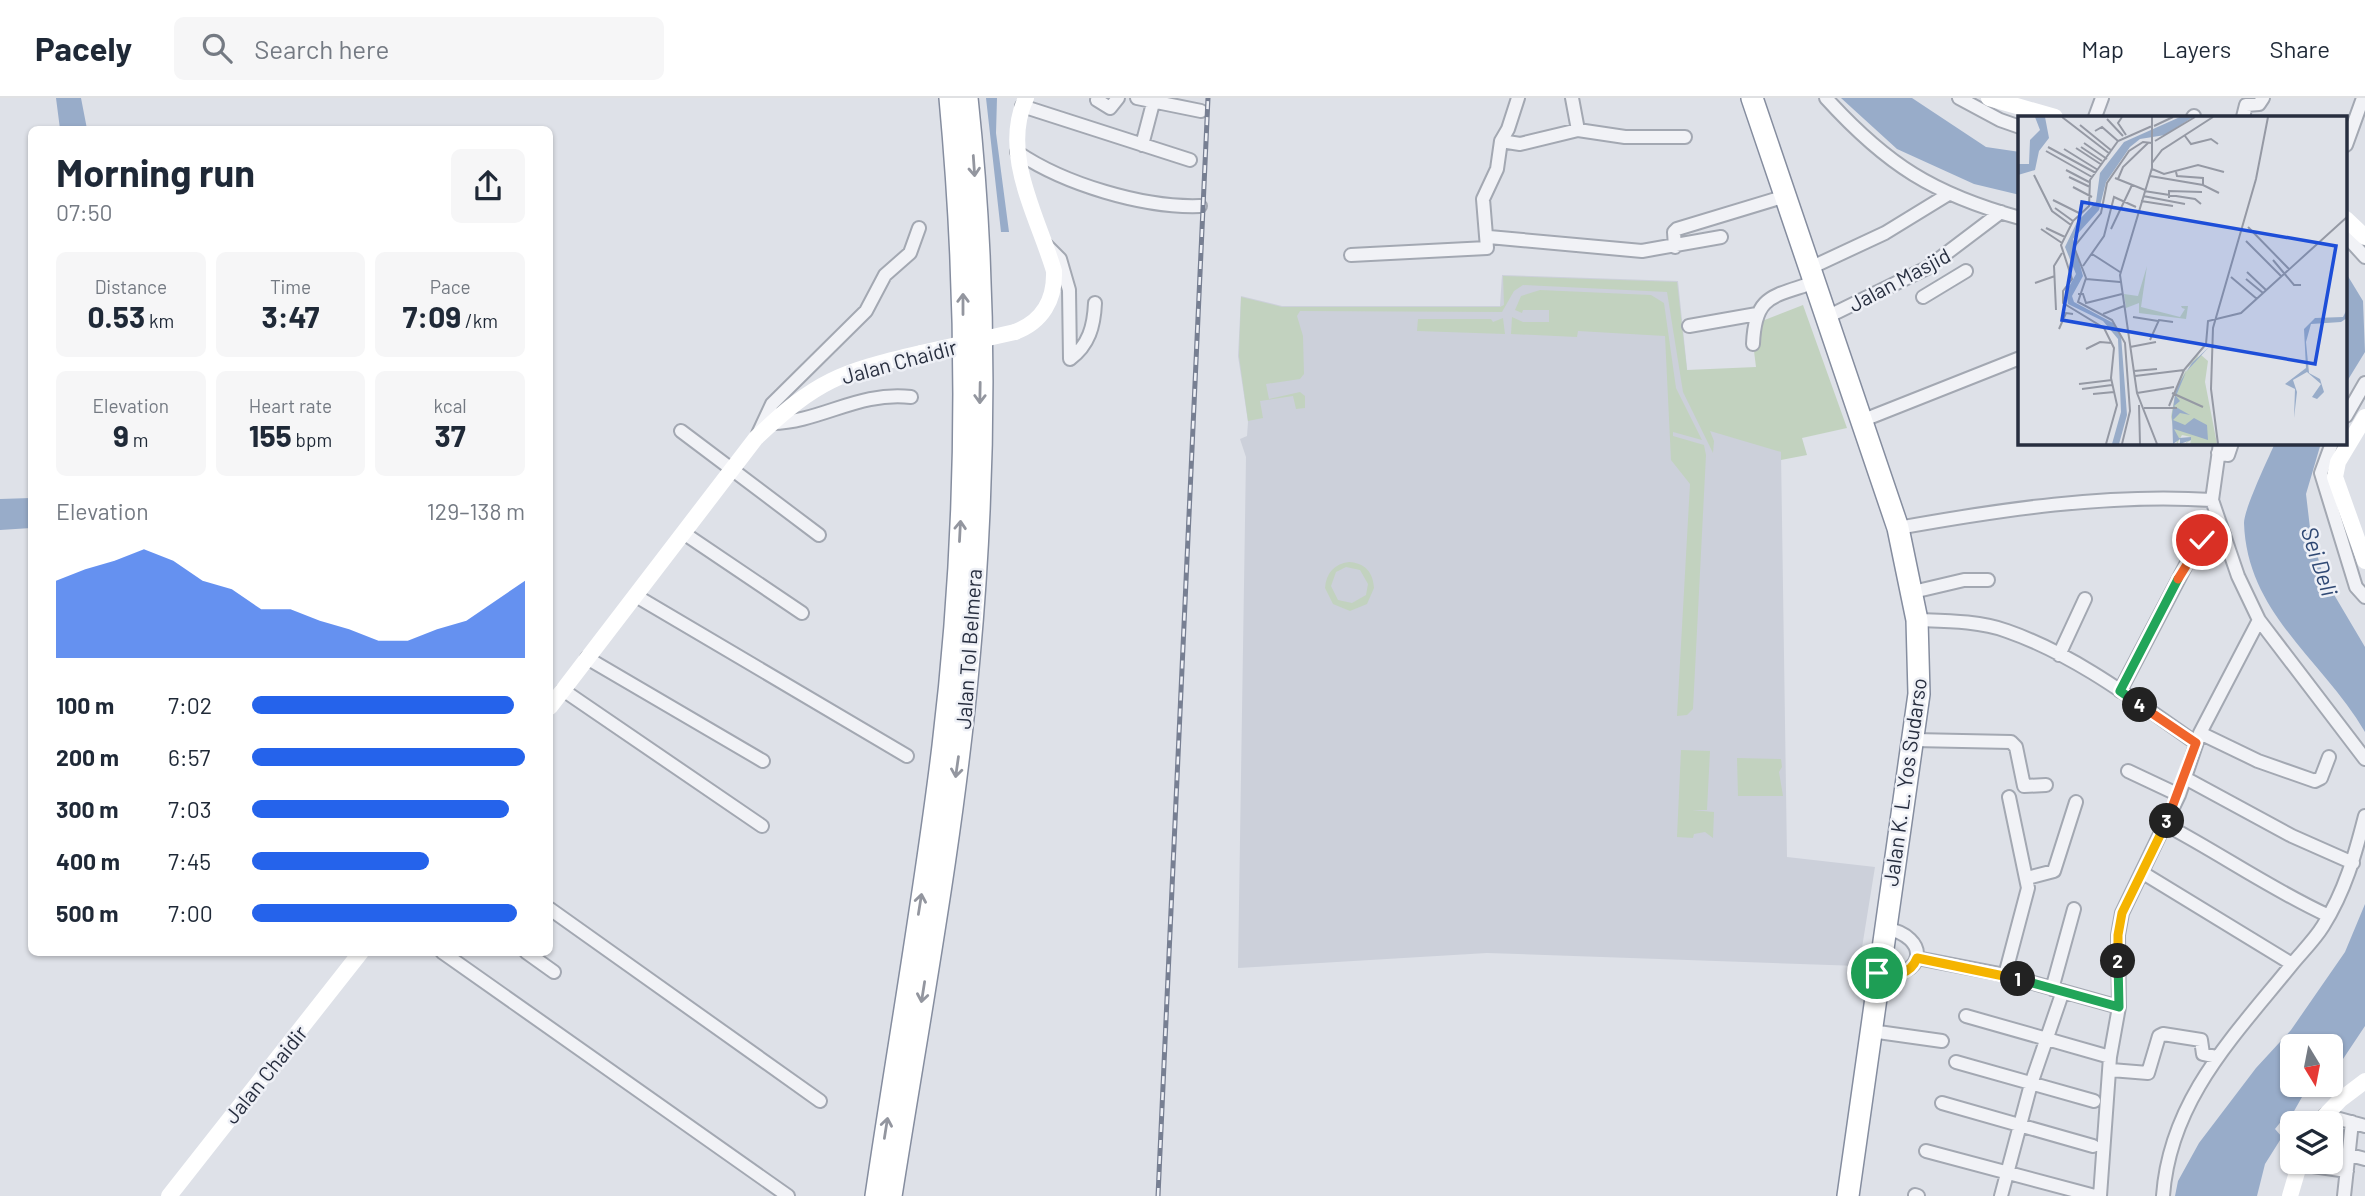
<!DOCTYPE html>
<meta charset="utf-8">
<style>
:root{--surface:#fff;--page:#f6f6f7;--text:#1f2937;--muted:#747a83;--line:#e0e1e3;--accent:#2563eb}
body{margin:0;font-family:Barlow,sans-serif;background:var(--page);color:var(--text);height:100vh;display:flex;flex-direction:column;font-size:26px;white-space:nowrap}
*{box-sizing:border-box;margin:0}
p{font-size:23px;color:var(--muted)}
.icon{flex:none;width:38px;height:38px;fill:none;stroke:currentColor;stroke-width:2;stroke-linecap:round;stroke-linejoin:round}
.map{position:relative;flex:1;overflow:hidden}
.sheet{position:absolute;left:28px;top:28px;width:525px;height:830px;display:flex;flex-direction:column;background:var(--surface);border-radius:10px;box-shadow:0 2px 5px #0004}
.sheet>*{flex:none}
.needle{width:46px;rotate:170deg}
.tools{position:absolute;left:2280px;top:936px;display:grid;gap:14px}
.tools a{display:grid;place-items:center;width:63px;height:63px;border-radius:10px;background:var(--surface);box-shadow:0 2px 5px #0004;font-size:35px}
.pin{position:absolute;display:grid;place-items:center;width:60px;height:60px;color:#fff;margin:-30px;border:4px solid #fff;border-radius:50%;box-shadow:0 2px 7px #0007}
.km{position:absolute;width:35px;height:35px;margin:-18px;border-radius:50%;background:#222;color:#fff;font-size:19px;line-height:35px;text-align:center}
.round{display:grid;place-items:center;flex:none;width:74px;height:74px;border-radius:10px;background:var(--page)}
.overview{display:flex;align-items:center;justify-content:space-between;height:119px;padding:0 28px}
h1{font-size:38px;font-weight:700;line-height:52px}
.stats{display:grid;grid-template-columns:repeat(3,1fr);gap:10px;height:119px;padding:7px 28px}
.stats div{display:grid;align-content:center;border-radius:10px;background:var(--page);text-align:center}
.stats b{font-size:30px;font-weight:700}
.stats small{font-size:19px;font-weight:400}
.stats p{font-size:19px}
.chart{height:196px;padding:14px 28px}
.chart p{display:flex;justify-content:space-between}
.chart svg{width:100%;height:126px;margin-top:7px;fill:var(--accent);opacity:.7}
ul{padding:0 28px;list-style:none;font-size:23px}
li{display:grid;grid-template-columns:112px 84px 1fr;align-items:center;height:52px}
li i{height:18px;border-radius:9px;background:var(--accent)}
header{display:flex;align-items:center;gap:42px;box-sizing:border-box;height:98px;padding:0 35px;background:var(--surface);border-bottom:2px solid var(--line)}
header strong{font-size:33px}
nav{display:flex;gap:38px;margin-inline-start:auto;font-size:24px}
.search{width:490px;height:63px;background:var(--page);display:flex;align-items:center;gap:18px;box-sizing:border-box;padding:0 24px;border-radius:10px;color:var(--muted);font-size:26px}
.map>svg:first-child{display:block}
</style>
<header>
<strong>Pacely</strong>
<div class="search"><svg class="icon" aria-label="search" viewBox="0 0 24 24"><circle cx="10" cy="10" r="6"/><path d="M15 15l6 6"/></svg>Search here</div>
<nav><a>Map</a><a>Layers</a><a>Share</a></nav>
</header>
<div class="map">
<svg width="2365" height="1098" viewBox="0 0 2365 1098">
<rect width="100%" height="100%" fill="#dee1e8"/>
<path fill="#ccd0da" d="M1502 177 1678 183 1689 289 1781 354 1787 759 1875 769 1859 868 1487 855 1238 870 1246 359 1240 341 1247 338 1248 324 1238 258 1241 198 1282 208H1500Z"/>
<path fill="#c2d2bf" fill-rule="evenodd" d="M1503 178 1677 184 1687 272 1756 269 1754 253 1762 223 1803 207 1847 330 1802 340 1807 357 1781 362V354L1710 333 1714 343 1713 355 1683 294 1667 194 1523 187 1514 193 1502 214 1300 213 1297 218 1303 238 1304 276 1300 281 1266 286 1269 301 1300 294 1305 298V310L1296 311 1293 298 1260 303 1263 320 1248 323 1239 258 1241 199 1282 209H1500L1504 207Z
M1540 192 1651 197 1664 205 1676 290 1702 342 1673 334V338L1704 347 1706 357 1693 611 1687 617 1677 618 1690 386 1671 362 1665 238 1578 233 1577 239 1511 236 1512 219 1523 224H1549V212H1523L1522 215 1515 212 1521 198Z
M1503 220 1505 236 1417 233 1418 221H1491L1493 224Z
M1349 464C1365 465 1373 474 1374 490L1367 506 1350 513 1333 506 1325 490C1326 475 1334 466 1349 464ZM1346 469 1360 472 1368 486 1366 497 1352 505 1338 502 1331 488 1336 474Z
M1681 652 1710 653 1707 712H1692L1714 714 1713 740 1705 734 1694 736 1693 740 1677 739Z
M1737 660 1781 661 1782 669 1779 674 1783 698H1738Z"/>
<path fill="#98acc9" d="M56 0H81L87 31H60Z
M986 0H997L996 35 1009 134H1001Z
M1841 0H1912L1986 49 2020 54V97L1974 86 1897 51Z
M2346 175 2363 203 2365 254 2346 285Z
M2275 345H2321L2306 396 2310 430 2323 478 2365 549V634C2323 562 2247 516 2244 425 2244 411 2268 361 2275 345Z
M31 400V430L0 432V401Z
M2365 806V928L2341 964 2331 972V948H2292V987H2314L2302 999 2289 1022 2283 1021 2275 1031 2282 1039 2265 1066 2257 1098H2175L2178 1083 2199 1045 2256 970 2291 932 2345 854Z"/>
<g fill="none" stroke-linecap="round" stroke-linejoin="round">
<defs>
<path id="street" d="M1137 0 1201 13
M1826 0C1887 67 1933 96 2020 120
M1959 0 2000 22 2020 29
M1097 2 1110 10 1118 0
M1022 8 1190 62
M2095 19 2102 0
M2193 19 2194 18
M2243 19 2246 7 2259 6 2263 0
M1578 32 1625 39H1685
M1501 43 1520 46 1578 32 1572 0
M1142 47 1153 5
M2346 47 2363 0
M1017 54C1064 86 1143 110 1200 108
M2346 138 2365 159
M1489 139 1642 153 1721 139
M1046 147 1060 161 1069 192 1070 261C1089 247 1094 228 1095 205
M1675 149 1674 134 1677 131 1786 98
M1351 157 1487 150 1483 101 1497 71 1501 43 1508 31 1518 0
M1810 170 1885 135 1947 97
M1923 199 1966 173
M1827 219 1927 170 2001 114
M1689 228 1757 216
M1753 246C1755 196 1773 199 1815 184
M2346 318 2365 285
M1861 323 2020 260
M772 325C821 324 858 293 911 299
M681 333 819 437
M758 336 772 306 866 213 885 177 910 155 919 130
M2220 345 2212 402 2238 478 2259 522 2365 661
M2332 345 2321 375 2356 489 2365 499
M2218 355 2228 357 2232 345
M1898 430C1998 412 2110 395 2212 402
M685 436 802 515
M1913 494 1964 482H1988
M636 498 907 658
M1917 522C1946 523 1980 523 2007 533 2076 557 2137 604 2196 645
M2059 557 2085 501
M587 560 763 663
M563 592 762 728
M2120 593 2186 467 2216 420
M2200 635 2258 663 2315 683 2321 680 2329 659
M1914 642 2011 644 2016 649 2024 688 2046 687
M2128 673 2179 697
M2185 680 2292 738 2353 765
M2166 727C2221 756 2272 792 2329 818
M2143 775 2292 866
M2027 780 2054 773 2076 704
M550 811 820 1003
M442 854 788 1098
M526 854 554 874
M1917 860 2005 877 2119 909
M1877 875C1926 883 1932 838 1884 830
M2005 877 2028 790 2009 699
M2052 891 2074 811
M1966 918 2110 959
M1871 933 1942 943
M1956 964 2094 1003
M2111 972 2148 975 2159 938 2163 936 2201 942 2203 956 2217 959
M1942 1005 2093 1048
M2325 1017 2365 1028
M1926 1053 2095 1098
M2350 1057 2365 1061
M2299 1066 2347 1073
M1915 1097 1918 1098
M2001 1098 2031 986 2063 893
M2100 1098 2110 959 2119 909 2118 837 2122 815 2179 697 2200 635 2259 522
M2163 1098C2170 1001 2235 937 2293 865 2303 853 2315 841 2323 828 2345 793 2355 757 2365 718
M2344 1098 2352 1024"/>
<path id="highway" d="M1752 0 1898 430 1917 522 1919 596 1848 1098
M876 1098C898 948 925 798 943 648 969 433 970 215 950 0
M891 1098C919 919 953 740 969 560 986 374 987 185 967 0"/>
</defs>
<use href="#street" stroke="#a3a8b2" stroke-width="16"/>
<use href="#highway" stroke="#858d9f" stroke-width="24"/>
<use href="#street" stroke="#f1f2f6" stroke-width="12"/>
<path stroke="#fff" stroke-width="16" d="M1989 0 2055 19
M2346 121 2365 139
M1015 234C1042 224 1055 202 1054 173 1038 119 1000 56 1026 0
M2365 319 2338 364 2335 379 2365 463
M550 609 756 340C817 282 840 274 921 255
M2317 1026 2340 1002 2365 983
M169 1098 361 854
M2290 1098 2300 1064"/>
<use href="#highway" stroke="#fff" stroke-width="21"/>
<defs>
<path id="rail" d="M1158 1098 1208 0"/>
</defs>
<use href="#rail" stroke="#777f92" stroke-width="5"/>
<use href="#rail" stroke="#eef0f6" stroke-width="2.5" stroke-dasharray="8" stroke-linecap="butt"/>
<path stroke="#fff" stroke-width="16" d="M921 255 1015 234"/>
</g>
<defs><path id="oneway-shaft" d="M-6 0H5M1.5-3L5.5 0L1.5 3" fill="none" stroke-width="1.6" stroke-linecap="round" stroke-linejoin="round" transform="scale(1.75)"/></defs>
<g stroke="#93969f">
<use href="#oneway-shaft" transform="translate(974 68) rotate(86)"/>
<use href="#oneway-shaft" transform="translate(963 206) rotate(-90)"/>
<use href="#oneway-shaft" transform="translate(980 295) rotate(91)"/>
<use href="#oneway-shaft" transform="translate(960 433) rotate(-87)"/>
<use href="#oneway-shaft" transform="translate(957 669) rotate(98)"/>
<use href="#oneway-shaft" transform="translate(920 806) rotate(-81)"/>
<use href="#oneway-shaft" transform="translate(923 894) rotate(99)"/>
<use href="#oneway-shaft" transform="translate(886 1030) rotate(-81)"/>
</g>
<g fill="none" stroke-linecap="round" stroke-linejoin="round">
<defs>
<path id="split-1" d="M1877 875C1894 878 1910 878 1917 860L2018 881"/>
<path id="split-2" d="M2018 881 2119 909 2118 863"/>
<path id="split-3" d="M2118 863V837L2122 815 2167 723"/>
<path id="split-4" d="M2140 607 2196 645 2167 723"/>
<path id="split-5" d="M2140 607 2120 593 2178 481"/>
<path id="split-6" d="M2178 481 2202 442"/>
</defs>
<use href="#split-1" stroke="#fff" stroke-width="14"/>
<use href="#split-2" stroke="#fff" stroke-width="14"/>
<use href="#split-3" stroke="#fff" stroke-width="14"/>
<use href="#split-4" stroke="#fff" stroke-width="14"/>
<use href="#split-5" stroke="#fff" stroke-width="14"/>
<use href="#split-6" stroke="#fff" stroke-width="14"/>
<use href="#split-1" stroke="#f5b400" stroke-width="9"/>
<use href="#split-2" stroke="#22a559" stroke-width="9"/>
<use href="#split-3" stroke="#f5b400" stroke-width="9"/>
<use href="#split-4" stroke="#f0652b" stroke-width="9"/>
<use href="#split-5" stroke="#22a559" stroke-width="9"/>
<use href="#split-6" stroke="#f0652b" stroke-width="9"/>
</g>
<g text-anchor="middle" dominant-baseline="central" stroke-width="5" stroke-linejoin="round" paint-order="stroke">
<g font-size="21" fill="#272e3f" stroke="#eef0f6">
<text transform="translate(1899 181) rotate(-28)">Jalan Masjid</text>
<text transform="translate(899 263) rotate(-15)">Jalan Chaidir</text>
<text transform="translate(968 551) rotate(-86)">Jalan Tol Belmera</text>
<text transform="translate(1904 684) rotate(-82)">Jalan K. L. Yos Sudarso</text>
<text transform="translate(265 976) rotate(-51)">Jalan Chaidir</text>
</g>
<g font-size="23" font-style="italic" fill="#304974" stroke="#eef0f6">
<text transform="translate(2320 463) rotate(72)">Sei Deli</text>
</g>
</g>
<g transform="translate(2018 18)">
<rect width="329" height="329" fill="#dee1e8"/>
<path d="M129 150 123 191 162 201 167 193 164 192 163 190H170L168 203 121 197V187L108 192 106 178 120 180ZM181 238 178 245 169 252 168 256 183 239 190 245 187 266 199 328H172L173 324 167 328 173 321 164 319 159 328 153 301 158 273 169 252Z" fill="#c2d2bf"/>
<path d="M17 1H27L31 22 21 35 17 54 0 59V48H11L12 24 22 14ZM162 1H175L147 19 122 23 112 31 88 66 81 94 55 123 65 160 54 180 56 186 95 207 103 219 109 299 101 328H94L103 296 100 223 85 205 50 188 48 176 58 158 47 131 59 106 78 86 82 57 106 26ZM329 193V202L323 206 293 208 288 226 291 257 302 263 306 276 299 283 294 281 303 268 289 256 275 264 279 276 276 302 277 273 267 268 288 252 286 213 297 202 325 201ZM191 231 168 256 158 280 162 285 156 290 172 299 162 297 155 304 167 309 176 302 189 309 190 324 156 313 161 322 173 321V324L162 328V323L155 328 154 299 158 273 168 256 174 247Z" fill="#98acc9"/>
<path fill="none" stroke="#9599a4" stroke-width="2" d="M44 1 92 38M104 1 100 7 108 19M134 1V52L102 159 119 277 139 328M89 3 105 20M62 9 94 35M136 10 155 1M77 15 84 11 100 25M167 20 173 28 193 23 200 28M137 25 177 1M66 27 89 43M30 31 78 57M63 31 84 45M58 32 84 49M46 33 80 54M28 35 74 61M134 47 144 34 195 1M134 53 146 58 180 49 206 56M48 54 71 66M158 56 159 60 185 62V69M16 59 34 95 53 109M132 60 185 69 201 77M51 61 72 71M97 62 127 74M100 63 105 51 130 27M55 71 74 81M126 75 177 83 183 88M125 80 167 88M151 82V75L184 76M35 84 63 98M123 85 155 90M37 92 55 105M230 111 271 153M28 112 47 121M23 113 44 127M93 113 114 69M228 125 263 160M74 138 102 156M255 144 276 169H283M65 150 86 120 96 81 118 91M229 156 248 174M213 161 239 183M68 163 102 166M228 163 245 177M17 167 37 160M60 178H65L68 187 104 178M38 194 36 150 44 137M85 198 106 190M115 201 140 205M41 213 48 197 55 198M132 224 141 204 155 206M112 231 138 226M68 233 82 226 94 227M116 255 139 253M117 260 166 254 188 228 190 205 223 197 329 101M61 268 94 264M64 273 94 269M119 277 156 271M154 277 185 291M75 278 96 276M121 289 122 328M151 290 166 254M126 292H159M88 328 99 289 93 262 96 232 86 212 45 187V175L54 163 43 129 55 105 71 90 72 64 100 25 134 10M104 328 112 295 107 227 94 204 60 186 68 162 56 131 83 97 89 67 111 35 125 26 134 27M200 328 193 273 195 212 238 63 250 1"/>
<path fill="#1d4ed8" fill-opacity="0.15" stroke="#1d4ed8" stroke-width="3.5" d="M64 86 318 130 297 248 44 204Z"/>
<rect width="329" height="329" fill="none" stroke="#272e3f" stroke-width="3.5"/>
</g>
</svg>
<div class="tools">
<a><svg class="needle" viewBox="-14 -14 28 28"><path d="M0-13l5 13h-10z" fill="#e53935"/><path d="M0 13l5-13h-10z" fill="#747a83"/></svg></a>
<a><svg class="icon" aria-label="layers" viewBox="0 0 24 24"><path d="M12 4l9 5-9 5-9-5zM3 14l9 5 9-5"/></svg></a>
</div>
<div class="pin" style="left:1877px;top:875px;background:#1e9e55"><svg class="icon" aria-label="arrive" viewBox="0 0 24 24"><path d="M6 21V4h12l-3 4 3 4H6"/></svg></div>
<div class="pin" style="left:2202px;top:442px;background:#d93025"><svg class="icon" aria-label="check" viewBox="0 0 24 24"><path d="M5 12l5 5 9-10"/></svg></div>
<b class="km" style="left:2018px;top:881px">1</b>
<b class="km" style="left:2118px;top:863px">2</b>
<b class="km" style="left:2167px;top:723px">3</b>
<b class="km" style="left:2140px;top:607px">4</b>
<section class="sheet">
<div class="overview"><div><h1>Morning run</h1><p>07:50</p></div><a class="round"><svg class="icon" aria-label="share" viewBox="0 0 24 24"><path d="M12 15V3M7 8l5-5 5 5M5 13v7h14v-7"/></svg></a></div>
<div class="stats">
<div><p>Distance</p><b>0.53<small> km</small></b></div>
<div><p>Time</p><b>3:47</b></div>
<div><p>Pace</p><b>7:09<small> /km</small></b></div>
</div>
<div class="stats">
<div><p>Elevation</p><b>9<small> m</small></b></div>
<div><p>Heart rate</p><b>155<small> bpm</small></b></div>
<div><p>kcal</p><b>37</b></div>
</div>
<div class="chart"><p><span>Elevation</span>129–138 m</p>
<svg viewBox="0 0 160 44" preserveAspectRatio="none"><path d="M0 44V17L10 13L20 10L30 6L40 10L50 17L60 20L70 27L80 27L90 31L100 34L110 38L120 38L130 34L140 31L150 24L160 17V44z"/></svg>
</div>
<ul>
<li><b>100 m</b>7:02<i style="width:96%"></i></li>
<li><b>200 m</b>6:57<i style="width:100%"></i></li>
<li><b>300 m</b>7:03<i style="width:94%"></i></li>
<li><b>400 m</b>7:45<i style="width:65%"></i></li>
<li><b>500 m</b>7:00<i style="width:97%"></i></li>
</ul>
</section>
</div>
